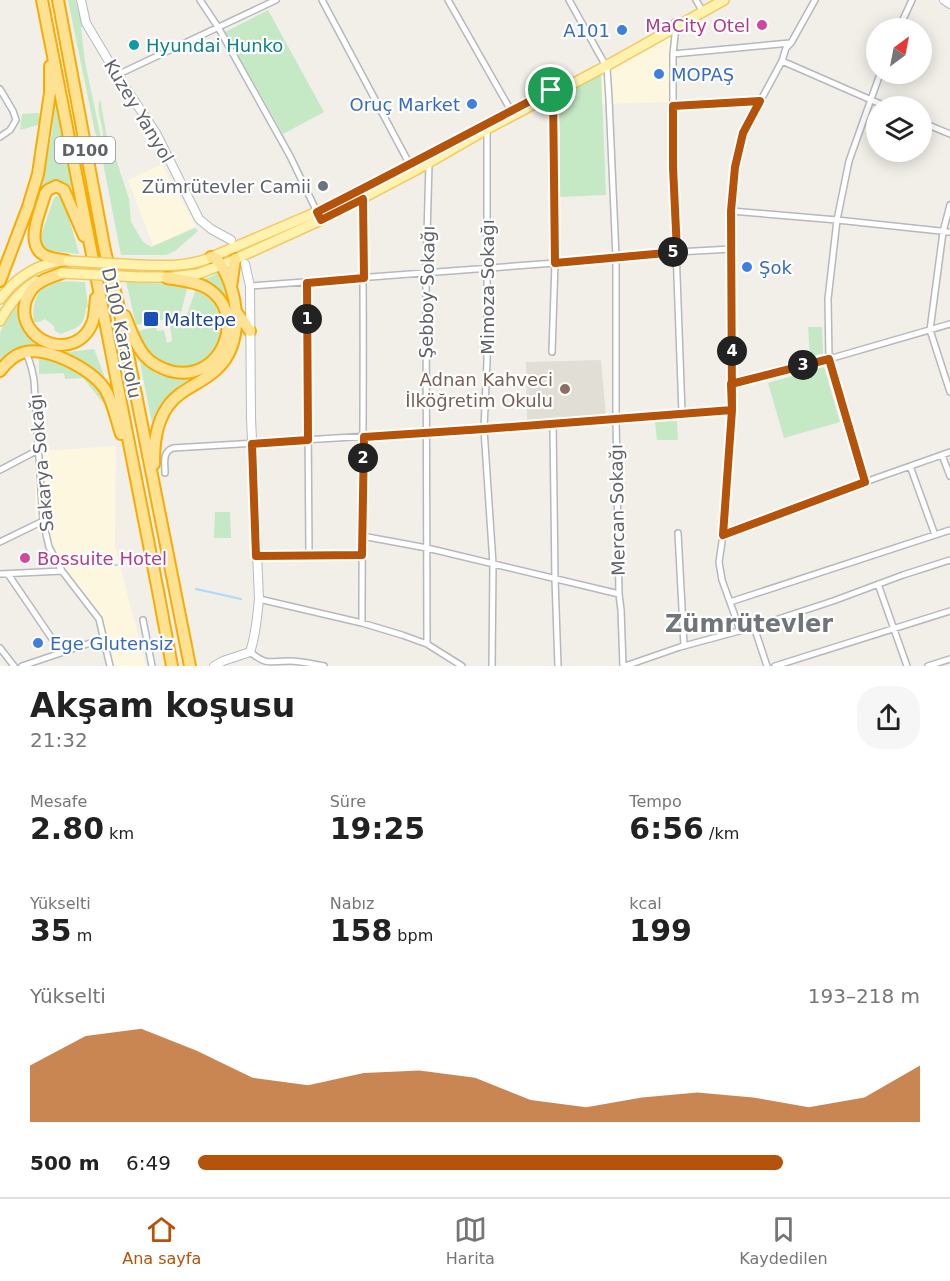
<!DOCTYPE html>
<html lang="tr">
<meta charset="utf-8">
<style>
:root{--surface:#fff;--page:#f6f6f6;--text:#222;--muted:#767676;--line:#e0e0e0;--accent:#b45309}
body{margin:0;font-family:"DejaVu Sans",sans-serif;background:var(--page);color:var(--text);height:100vh;display:flex;flex-direction:column;font-size:22px;white-space:nowrap}
*{box-sizing:border-box;margin:0}
p{font-size:20px;color:var(--muted)}
.icon{flex:none;width:33px;height:33px;fill:none;stroke:currentColor;stroke-width:2;stroke-linecap:round;stroke-linejoin:round}
.map{position:relative;height:666px;overflow:hidden}
.panel{display:flex;flex-direction:column;background:var(--surface);flex:1}
.panel>*{flex:none}
.needle{width:39px;rotate:32deg}
.buttons{position:absolute;left:866px;top:18px;display:grid;gap:12px}
.buttons a{display:grid;place-items:center;width:66px;height:66px;border-radius:50%;background:var(--surface);box-shadow:0 3px 15px #0003;font-size:30px}
.pin{position:absolute;display:grid;place-items:center;width:51px;height:51px;color:#fff;margin:-26px;border:3px solid #fff;border-radius:50%;box-shadow:0 2px 6px #0007}
.km{position:absolute;width:30px;height:30px;margin:-15px;border-radius:50%;background:#222;color:#fff;font-size:16px;line-height:30px;text-align:center}
.round{display:grid;place-items:center;flex:none;width:63px;height:63px;border-radius:24px;background:var(--page)}
.overview{display:flex;align-items:center;justify-content:space-between;height:102px;padding:0 30px}
h1{font-size:33px;font-weight:700;line-height:45px}
.stats{display:grid;grid-template-columns:repeat(3,1fr);gap:9px;height:102px;padding:6px 30px}
.stats div{display:grid;align-content:center}
.stats b{font-size:30px;font-weight:700}
.stats small{font-size:16px;font-weight:400}
.stats p{font-size:16px}
.chart{height:168px;padding:12px 30px}
.chart p{display:flex;justify-content:space-between}
.chart svg{width:100%;height:108px;margin-top:6px;fill:var(--accent);opacity:.7}
ul{padding:0 30px;list-style:none;font-size:20px}
li{display:grid;grid-template-columns:96px 72px 1fr;align-items:center;height:45px}
li i{height:15px;border-radius:8px;background:var(--accent)}
.tab-bar{display:flex;justify-content:space-around;align-items:center;height:84px;border-top:2px solid var(--line);background:var(--surface);font-size:16px;color:var(--muted)}
.tab-bar a{display:grid;justify-items:center;gap:3px}
.tab-bar .selected{color:var(--accent)}
.map>svg:first-child{display:block}
</style>
<div class="map">
<svg width="950" height="666" viewBox="0 0 950 666">
<rect width="100%" height="100%" fill="#f1efe8"/>
<path fill="#fef7e0" d="M671 35 670 102 602 104 601 73Z
M162 164 196 226 153 246 128 180Z
M116 446 115 546 146 666H107L99 631 92 612 49 556 36 521 34 454 41 451Z"/>
<path fill="#e1ded6" d="M601 360 606 417 527 423 526 362Z"/>
<path fill="#c5e8c5" d="M68 0H75L83 26 81 28 85 62 101 138 99 143 95 132Z
M268 10 324 112 283 134 225 32Z
M601 72 606 195 559 197 560 134 558 97Z
M56 93 73 189C60 174 52 184 40 194L52 133Z
M100 99 107 137 112 147 129 199 131 222 143 242 151 247 195 228 198 231 175 251 166 255H121L100 147C109 128 94 117 100 99Z
M39 113 40 122 38 125 20 130 22 114Z
M58 195 64 199 79 254 46 250 41 245 40 238 54 198Z
M218 273 225 290 230 312 202 281Z
M126 281 188 285 180 316 136 325Z
M85 282 88 307 86 308C84 327 78 327 61 334L55 331 54 326 45 319 40 322H34C32 308 35 289 50 284 60 280 74 282 85 282Z
M196 289C203 294 212 299 216 307 227 327 218 359 194 365 186 368 175 367 167 364 161 363 155 360 151 355 144 348 141 340 138 331L156 327 157 331 164 330 167 343 172 341 170 324 185 320Z
M21 297 23 314 47 347 34 344 33 348 11 354 0 360V333L5 321Z
M808 327H822L823 353 810 357Z
M94 349 107 383 94 371 60 353Z
M39 356 65 363 101 387 108 403 104 404 83 378 65 379 64 373 39 374Z
M139 357C151 368 177 378 194 377 168 392 165 397 152 423Z
M824 367 840 422 784 438 768 383Z
M677 421 678 440H657L655 422Z
M215 512H230L231 538H214Z"/>
<g fill="none" stroke-linecap="round" stroke-linejoin="round">
<path stroke="#aadaff" stroke-width="2" d="M69 563 117 565
M196 589 241 599"/>
<defs>
<path id="street" d="M200 0 218 27 290 156 318 214
M322 0 410 165
M448 0 514 116
M569 0 607 68 609 99 616 257V418L619 594 621 610 623 666
M696 0 700 7
M675 22 676 26 673 54V167L682 413
M899 28 912 0
M673 54 790 43
M782 61 885 106
M117 75 276 0
M0 89 13 111 16 120 10 130 0 137
M673 107 760 101
M921 122 950 134
M487 123V361L484 429 493 564 492 666
M950 205 943 232 930 330 950 392
M731 211 837 220 950 232
M307 283 309 555
M250 286 555 263 677 252 732 249
M25 352C31 361 32 370 34 380L43 521 49 547 62 571 99 619 110 666
M552 352 555 263 553 94
M731 384 829 359 950 324
M553 424 555 579 558 666
M942 455 950 476
M910 466 935 535
M0 470 38 450
M165 473C165 463 162 452 173 448L484 429 732 410
M865 482 829 359 828 299 837 220 849 161 880 74
M678 533 684 646
M723 535 865 482 950 452
M362 536 427 548 619 594
M0 542 43 521
M256 556 362 555
M0 574 62 571
M8 574 61 652
M878 584 907 666
M259 599 362 623 402 635 427 644 462 666
M730 602 950 530
M143 620 152 666
M362 623C362 482 365 340 362 199
M754 627 767 666
M740 630 722 580 719 562 723 535 732 410V249L731 211 735 167 743 133 782 61 786 48 791 43 815 0
M427 644 426 273 429 163
M0 648 14 666
M250 652C268 666 268 661 290 661 300 661 313 664 324 666
M22 666 105 638
M625 666 680 647 754 627 833 601 903 575 950 560
M775 666 950 611
M928 666 950 659"/>
<path id="secondary" d="M81 0 86 23 117 75 156 133 199 219 211 229 231 240
M944 0 950 4
M214 666 223 661 250 652C256 635 257 618 259 599L251 418 250 286 245 264"/>
<path id="primary" d="M139 265C162 266 185 267 207 259L317 212 435 152
M140 277H172L198 274 229 262 321 220 414 171 487 129 606 66 724 0
M0 299C15 279 37 263 63 261
M0 321C9 304 20 291 36 281"/>
<path id="highway" d="M42 0 158 591 172 666
M58 0 105 251 117 299 190 666
M68 261C59 259 48 259 41 253 26 240 41 210 45 194L48 190 56 186 64 190 84 236
M62 273C52 277 41 279 33 288 30 291 28 296 26 300 13 341 77 366 93 321 95 314 95 306 96 298
M0 281 28 207 38 174 50 93V66
M231 287 235 259
M235 310 250 331
M125 316C131 330 136 347 146 357 152 364 161 368 170 371 222 385 249 313 207 288 195 281 180 280 167 278
M0 371C6 363 13 356 22 353 47 345 91 369 105 389 113 402 116 419 121 434
M154 464C154 443 156 423 168 406 180 389 201 384 216 370 246 343 239 289 217 259L211 257"/>
</defs>
<use href="#street" stroke="#b5b8bc" stroke-width="8"/>
<use href="#secondary" stroke="#b6babf" stroke-width="10"/>
<use href="#primary" stroke="#f2c960" stroke-width="12"/>
<use href="#highway" stroke="#f9ab00" stroke-width="14"/>
<use href="#street" stroke="#fff" stroke-width="5"/>
<use href="#secondary" stroke="#fff" stroke-width="8"/>
<use href="#primary" stroke="#fff2af" stroke-width="9"/>
<use href="#highway" stroke="#fde293" stroke-width="10"/>
<defs>
<path id="primary-bridge" d="M68 261 139 265
M62 273 140 277"/>
</defs>
<use href="#primary-bridge" stroke="#f2c960" stroke-width="12" stroke-linecap="butt"/>
<use href="#primary-bridge" stroke="#fff2af" stroke-width="9"/>
</g>
<g fill="none" stroke-linecap="round" stroke-linejoin="round">
<defs>
<path id="route" d="M551 90C473 131 396 172 317 212L321 220 363 199 364 278 307 283 308 440 252 444 256 556 362 555 364 437 484 429 732 410 731 384 829 359 865 482 723 535 732 410 731 211 735 167 743 133 760 101 673 106V167L677 252 555 263 553 94 551 90"/>
</defs>
<use href="#route" stroke="#fff" stroke-width="12"/>
<use href="#route" stroke="#b45309" stroke-width="8"/>
</g>
<g fill="#d1479c" stroke="#fff" stroke-width="2">
<circle cx="762" cy="25" r="6"/>
<circle cx="25" cy="558" r="6"/>
</g>
<g fill="#3f7fe0" stroke="#fff" stroke-width="2">
<circle cx="622" cy="30" r="6"/>
<circle cx="659" cy="74" r="6"/>
<circle cx="472" cy="104" r="6"/>
<circle cx="747" cy="267" r="6"/>
<circle cx="38" cy="643" r="6"/>
</g>
<circle fill="#0f9aa8" stroke="#fff" stroke-width="2" cx="134" cy="45" r="6"/>
<circle fill="#6b7280" stroke="#fff" stroke-width="2" cx="323" cy="186" r="6"/>
<rect fill="#1a4fb4" stroke="#fff" stroke-width="2" x="143" y="311" width="16" height="16" rx="3"/>
<circle fill="#8d6e63" stroke="#fff" stroke-width="2" cx="565" cy="389" r="6"/>
<g text-anchor="middle" dominant-baseline="central" stroke-width="4.5" stroke-linejoin="round" paint-order="stroke">
<rect fill="#fff" stroke="#8f9295" stroke-width="1.5" x="55" y="137" width="60" height="26" rx="4.5"/>
<g font-size="16" font-weight="bold" fill="#5f6368">
<text x="85" y="150">D100</text>
</g>
<g font-size="18" fill="#b23c85" stroke="#fff" text-anchor="end">
<text x="750" y="25">MaCity Otel</text>
<text x="37" y="558" text-anchor="start">Bossuite Hotel</text>
</g>
<g font-size="18" fill="#366cbe" stroke="#fff" text-anchor="start">
<text x="610" y="30" text-anchor="end">A101</text>
<text x="671" y="74">MOPAŞ</text>
<text x="460" y="104" text-anchor="end">Oruç Market</text>
<text x="759" y="267">Şok</text>
<text x="50" y="643">Ege Glutensiz</text>
</g>
<g font-size="18" fill="#0d838f" stroke="#fff" text-anchor="start">
<text x="146" y="45">Hyundai Hunko</text>
</g>
<g font-size="18" fill="#5f6368" stroke="#fff">
<text transform="translate(139 111) rotate(59)">Kuzey Yanyol</text>
<text transform="translate(487 287) rotate(-90)">Mimoza Sokağı</text>
<text transform="translate(427 292) rotate(-89)">Şebboy Sokağı</text>
<text transform="translate(122 333) rotate(78)">D100 Karayolu</text>
<text transform="translate(41 463) rotate(-95)">Sakarya Sokağı</text>
<text transform="translate(617 510) rotate(-91)">Mercan Sokağı</text>
</g>
<g font-size="18" fill="#5b616d" stroke="#fff" text-anchor="end">
<text x="311" y="186">Zümrütevler Camii</text>
</g>
<g font-size="18" fill="#164399" stroke="#fff" text-anchor="start">
<text x="164" y="319">Maltepe</text>
</g>
<g font-size="18" fill="#785e54" stroke="#fff" text-anchor="end">
<text x="553" y="379">Adnan Kahveci<tspan x="553" dy="21">İlköğretim Okulu</tspan></text>
</g>
<g font-size="24" font-weight="bold" fill="#70757a" stroke="#fff">
<text x="749" y="624">Zümrütevler</text>
</g>
</g>
</svg>
<div class="buttons">
<a><svg class="needle" viewBox="-14 -14 28 28"><path d="M0-13l5 13h-10z" fill="#e53935"/><path d="M0 13l5-13h-10z" fill="#767676"/></svg></a>
<a><svg class="icon" aria-label="layers" viewBox="0 0 24 24"><path d="M12 4l9 5-9 5-9-5zM3 14l9 5 9-5"/></svg></a>
</div>
<div class="pin" style="left:551px;top:90px;background:#1e9e55"><svg class="icon" aria-label="arrive" viewBox="0 0 24 24"><path d="M6 21V4h12l-3 4 3 4H6"/></svg></div>
<b class="km" style="left:307px;top:319px">1</b>
<b class="km" style="left:363px;top:458px">2</b>
<b class="km" style="left:803px;top:365px">3</b>
<b class="km" style="left:732px;top:351px">4</b>
<b class="km" style="left:673px;top:252px">5</b>
</div>
<section class="panel">
<div class="overview"><div><h1>Akşam koşusu</h1><p>21:32</p></div><a class="round"><svg class="icon" aria-label="share" viewBox="0 0 24 24"><path d="M12 15V3M7 8l5-5 5 5M5 13v7h14v-7"/></svg></a></div>
<div class="stats">
<div><p>Mesafe</p><b>2.80<small> km</small></b></div>
<div><p>Süre</p><b>19:25</b></div>
<div><p>Tempo</p><b>6:56<small> /km</small></b></div>
</div>
<div class="stats">
<div><p>Yükselti</p><b>35<small> m</small></b></div>
<div><p>Nabız</p><b>158<small> bpm</small></b></div>
<div><p>kcal</p><b>199</b></div>
</div>
<div class="chart"><p><span>Yükselti</span>193–218 m</p>
<svg viewBox="0 0 160 44" preserveAspectRatio="none"><path d="M0 44V21L10 9L20 6L30 15L40 26L50 29L60 24L70 23L80 26L90 35L100 38L110 34L120 32L130 34L140 38L150 34L160 21V44z"/></svg>
</div>
<ul>
<li><b>500 m</b>6:49<i style="width:81%"></i></li>
</ul>
</section>
<nav class="tab-bar">
<a class="selected"><svg class="icon" aria-label="home" viewBox="0 0 24 24"><path d="M3 11l9-7 9 7M6 9v11h12V9"/></svg>Ana sayfa</a>
<a><svg class="icon" aria-label="map" viewBox="0 0 24 24"><path d="M3 6l6-2 6 2 6-2v14l-6 2-6-2-6 2zM9 4v14M15 6v14"/></svg>Harita</a>
<a><svg class="icon" aria-label="saved" viewBox="0 0 24 24"><path d="M7 4h10v16l-5-4-5 4z"/></svg>Kaydedilen</a>
</nav>
